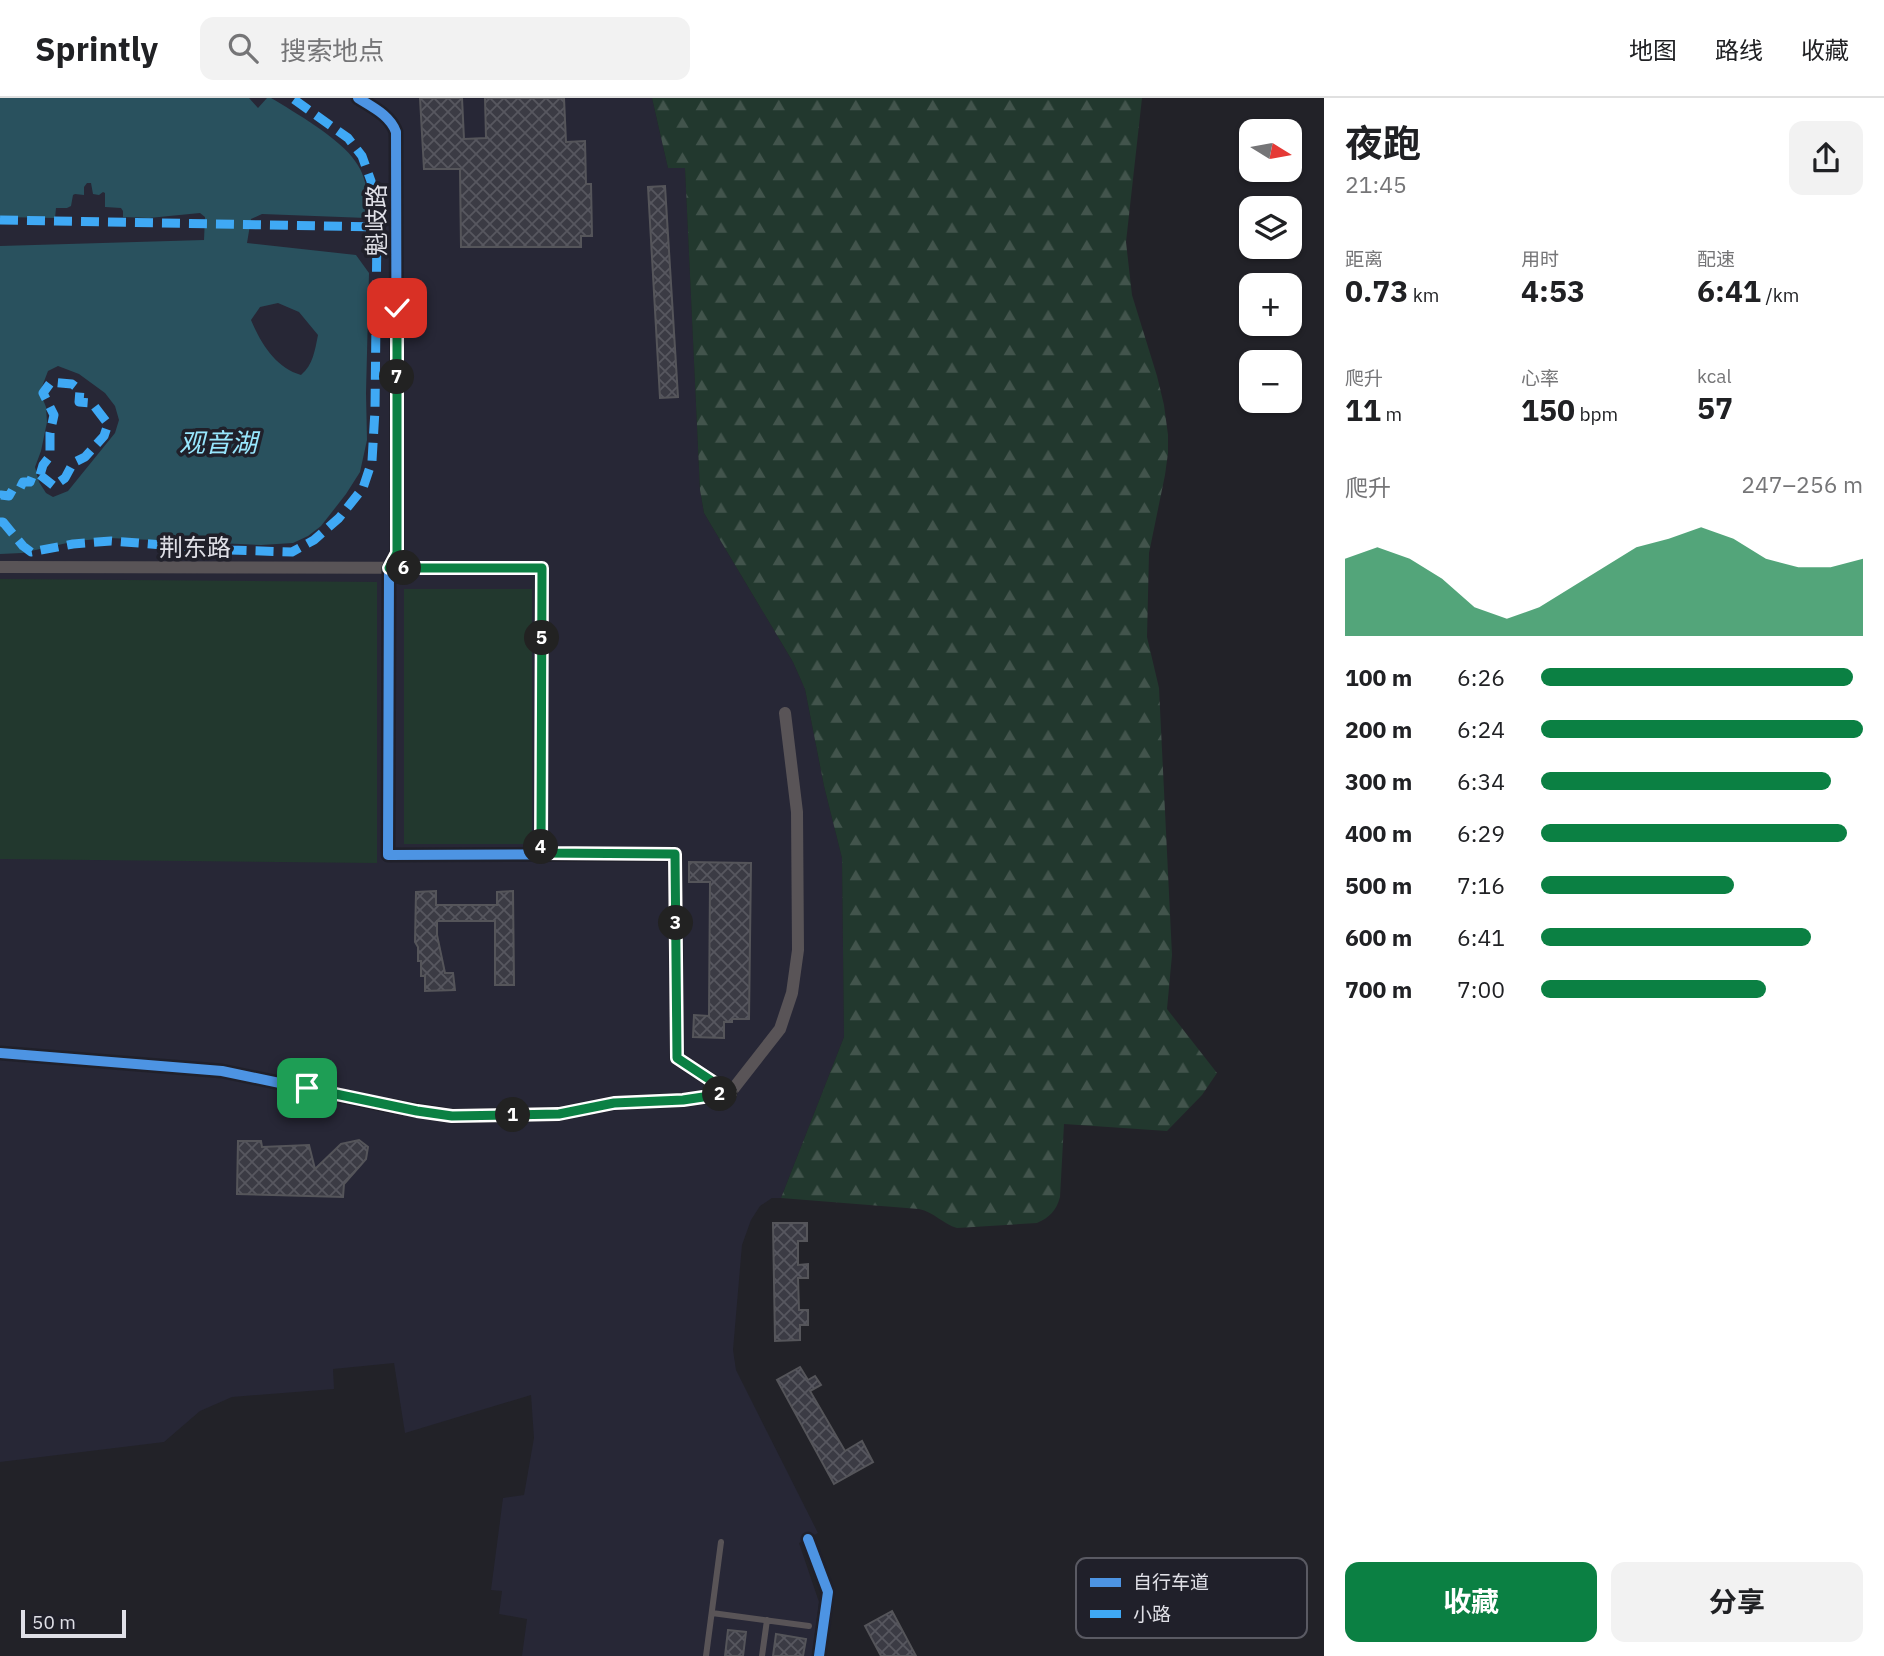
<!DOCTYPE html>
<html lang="zh">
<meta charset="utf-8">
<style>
:root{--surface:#fff;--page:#f2f2f2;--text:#202124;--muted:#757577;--line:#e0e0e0;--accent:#0b8043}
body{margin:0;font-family:"IBM Plex Sans","Noto Sans SC",sans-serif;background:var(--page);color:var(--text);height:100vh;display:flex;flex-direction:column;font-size:26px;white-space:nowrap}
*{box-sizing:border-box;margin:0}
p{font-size:23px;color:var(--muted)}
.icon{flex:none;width:38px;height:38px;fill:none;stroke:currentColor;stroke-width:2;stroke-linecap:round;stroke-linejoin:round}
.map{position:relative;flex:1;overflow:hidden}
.side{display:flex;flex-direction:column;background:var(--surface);width:560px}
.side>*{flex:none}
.needle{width:46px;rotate:101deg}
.buttons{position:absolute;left:1239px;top:21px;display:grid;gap:14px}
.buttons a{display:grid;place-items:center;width:63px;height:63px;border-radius:14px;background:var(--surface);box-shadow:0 2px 5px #0004;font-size:35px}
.scale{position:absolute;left:21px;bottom:18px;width:105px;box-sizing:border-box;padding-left:7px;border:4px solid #e0e0e7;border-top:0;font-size:19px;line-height:24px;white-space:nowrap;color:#e0e0e7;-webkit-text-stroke:5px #20202a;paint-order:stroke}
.pin{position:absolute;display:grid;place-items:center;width:60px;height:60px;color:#fff;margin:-30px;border-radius:14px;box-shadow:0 4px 10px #0006}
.km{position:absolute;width:35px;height:35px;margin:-18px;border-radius:50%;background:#222;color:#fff;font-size:19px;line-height:35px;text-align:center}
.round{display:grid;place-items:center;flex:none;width:74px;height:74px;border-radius:14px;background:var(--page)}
.overview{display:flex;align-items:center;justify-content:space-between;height:119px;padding:0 21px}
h1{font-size:38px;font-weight:700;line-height:52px}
.figures{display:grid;grid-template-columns:repeat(3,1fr);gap:10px;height:119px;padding:7px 21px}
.figures div{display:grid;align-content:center}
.figures b{font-size:30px;font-weight:700}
.figures small{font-size:19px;font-weight:400}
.figures p{font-size:19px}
.chart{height:196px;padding:14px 21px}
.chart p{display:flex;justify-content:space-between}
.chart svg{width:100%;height:126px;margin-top:7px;fill:var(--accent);opacity:.7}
.cta{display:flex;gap:14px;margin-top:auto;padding:14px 21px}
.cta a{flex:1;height:80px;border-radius:14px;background:var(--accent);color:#fff;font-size:28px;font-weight:700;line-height:80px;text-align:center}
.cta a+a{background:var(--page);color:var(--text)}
ul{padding:0 21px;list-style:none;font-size:23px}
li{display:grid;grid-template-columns:112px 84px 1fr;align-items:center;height:52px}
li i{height:18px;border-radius:9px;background:var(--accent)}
header{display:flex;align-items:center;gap:42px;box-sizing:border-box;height:98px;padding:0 35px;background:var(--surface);border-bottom:2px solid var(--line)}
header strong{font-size:33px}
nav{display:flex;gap:38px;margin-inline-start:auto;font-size:24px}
.search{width:490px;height:63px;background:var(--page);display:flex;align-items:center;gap:18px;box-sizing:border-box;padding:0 24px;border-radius:14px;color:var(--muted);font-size:26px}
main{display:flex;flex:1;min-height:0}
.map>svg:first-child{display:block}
</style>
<header>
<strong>Sprintly</strong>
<div class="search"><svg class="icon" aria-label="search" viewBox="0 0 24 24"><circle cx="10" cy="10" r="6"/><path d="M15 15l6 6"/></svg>搜索地点</div>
<nav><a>地图</a><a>路线</a><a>收藏</a></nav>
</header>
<main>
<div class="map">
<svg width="1324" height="1558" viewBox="0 0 1324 1558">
<defs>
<pattern id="forest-firs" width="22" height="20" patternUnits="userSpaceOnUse" patternTransform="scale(1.75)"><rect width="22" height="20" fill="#22382e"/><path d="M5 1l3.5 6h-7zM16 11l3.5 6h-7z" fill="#42544c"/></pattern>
<pattern id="building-cross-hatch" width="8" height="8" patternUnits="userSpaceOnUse" patternTransform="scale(1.75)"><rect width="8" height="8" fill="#3b3b44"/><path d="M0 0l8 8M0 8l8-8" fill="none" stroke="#57575f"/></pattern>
</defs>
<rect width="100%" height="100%" fill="#222228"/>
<path fill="#272736" d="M0 0H652L668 70 685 69 700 392 704 415 793 564 805 591 824 688 842 760 844 939 781 1100H772L760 1108 751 1122 742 1147 733 1252 736 1272 818 1435 799 1445 819 1504 812 1558H522L527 1521 499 1516 502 1493 491 1492 503 1400 524 1397 534 1340 531 1297 405 1335 394 1265 333 1271 334 1291 232 1299 200 1313 164 1344 0 1364Z"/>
<path fill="#22382e" d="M0 481 377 484V765L0 761Z
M404 491H532V746H404Z"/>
<path fill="url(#forest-firs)" d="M652 0H1142L1126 144 1132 197 1157 278 1164 307 1168 337V355L1165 377 1149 455 1147 539 1159 590 1172 857 1167 911 1217 975 1202 997 1167 1033 1064 1026 1060 1099C1056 1113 1050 1119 1037 1125L957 1130C943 1126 934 1114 919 1111L781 1100 844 939 842 760 824 688 805 591 793 564 704 415 700 392 685 70H668Z"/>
<path fill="#29515e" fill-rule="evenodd" d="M0 0H249L258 10 267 0H271C293 13 342 42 355 63 363 73 366 86 368 99 369 107 370 113 367 120L262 116 251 121 247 145 356 157 369 175 366 295 367 342 360 374 346 396 321 428 308 438 293 445 261 447 109 440 76 443 22 455 0 456V148L204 142 205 119 200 115 149 120 123 119V113L121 110 105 109V95L103 94 99 97 93 96 91 85H87L84 89V97L75 96 73 97 71 108 67 110H56L55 120 0 119ZM278 205 299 214 318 237C315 252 313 267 301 277 276 270 261 246 251 222L260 209ZM58 268 79 276 105 295 115 308 119 322 115 335 68 393 53 399 46 395 39 384 35 369 41 353 47 324 46 309 40 294 48 273Z"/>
<path fill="url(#building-cross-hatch)" stroke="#55555a" stroke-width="2" d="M420 0H462L464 41 486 40 485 0H564L566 44 585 43 586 86H591L592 138H581V149H461L460 71H424Z
M665 88 678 299 660 300 648 89Z
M689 764 751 765 749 921H732V924H724V940L693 939 694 917 709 918 710 784H689Z
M436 793V807H497V794L513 793 514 887H495V823H437V837L445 875H453L455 892 425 893V878H421V863H418V849L415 844 416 794Z
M359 1042 368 1049 366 1061 344 1086 343 1099 237 1096 238 1043H261L262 1049 309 1047 315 1071 341 1046Z
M773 1125H807V1143H798V1167L808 1166V1180H798L799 1212H808V1227H800V1242L775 1243Z
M800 1269 808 1282 815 1278 821 1287 810 1293 845 1353 862 1343 873 1364 834 1386 777 1282Z
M892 1513 916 1558H881L865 1528Z
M728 1532 746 1534 743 1558H725Z
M776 1536 806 1541 803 1558H773Z"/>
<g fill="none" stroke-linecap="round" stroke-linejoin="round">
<path stroke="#595457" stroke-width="6" d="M712 1515 809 1528
M706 1558 721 1444
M762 1558 767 1522"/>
<path stroke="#595457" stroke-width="12" d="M358 0C372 9 390 17 396 34L397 455 389 470
M0 469 542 470 541 755
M0 955 222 973 380 1006 452 1018 559 1016 614 1005 683 1002 730 995 677 960 675 756 388 757 389 470
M730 995 780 931 792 895 798 852 797 714 785 615
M808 1441 828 1494 819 1558"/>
<path stroke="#3fa9f5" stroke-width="9" stroke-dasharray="18 9" stroke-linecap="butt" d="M0 122 383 129
M0 400 1 397 9 398 13 391 20 390 23 384H30L32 379 40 377 43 367 50 358V335L54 317 43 295 51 284 72 286 80 292 79 304 92 305 108 326 104 338 85 359 73 365 65 380 54 388 40 377
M0 424H3L23 448 31 454 73 446 111 443 230 452 292 454 314 442 339 420 363 390 372 363 375 312 377 129 371 83 362 58 348 40 292 0"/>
<defs>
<path id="cycleway" d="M0 955 222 973 380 1006 452 1018 559 1016 614 1005 683 1002 730 995 677 960 675 756 388 757 389 470 397 455 396 34C390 17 372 9 358 0
M808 1441 828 1494 819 1558"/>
</defs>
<use href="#cycleway" stroke="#20202a" stroke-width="15"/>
<use href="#cycleway" stroke="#4d94e3" stroke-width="10"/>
</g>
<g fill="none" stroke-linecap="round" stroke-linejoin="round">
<defs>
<path id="route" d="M307 990 417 1013 452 1018 559 1016 614 1005 683 1002 730 995 677 960 675 756 541 755 542 470H389L397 455V210"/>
</defs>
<use href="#route" stroke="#fff" stroke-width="14"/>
<use href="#route" stroke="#0b8043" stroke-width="9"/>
</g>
<g text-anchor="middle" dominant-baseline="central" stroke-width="7" stroke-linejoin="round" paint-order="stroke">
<g font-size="24" fill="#e0e0e7" stroke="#20202a">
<text transform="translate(376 122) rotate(-90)">魁岐路</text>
<text x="195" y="449">荆东路</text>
</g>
<g font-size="26" font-style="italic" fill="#98e6fd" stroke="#20202a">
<text x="218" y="344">观音湖</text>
</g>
</g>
<rect x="1076" y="1460" width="231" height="80" rx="10" fill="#20202a" stroke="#5a5a63" stroke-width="2"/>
<rect x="1090" y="1480" width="31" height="9" fill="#4d94e3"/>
<rect x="1090" y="1512" width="31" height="8" fill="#3fa9f5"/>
<g font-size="19" fill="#e0e0e7">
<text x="1133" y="1491">自行车道</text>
<text x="1133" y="1523">小路</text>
</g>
</svg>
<div class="buttons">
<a><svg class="needle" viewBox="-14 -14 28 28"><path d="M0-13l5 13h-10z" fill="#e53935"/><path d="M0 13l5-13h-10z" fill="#757577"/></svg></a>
<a><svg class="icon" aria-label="layers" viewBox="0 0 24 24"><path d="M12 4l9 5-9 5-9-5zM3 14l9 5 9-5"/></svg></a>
<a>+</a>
<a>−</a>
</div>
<div class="scale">50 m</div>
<div class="pin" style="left:307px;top:990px;background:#1e9e55"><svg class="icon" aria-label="arrive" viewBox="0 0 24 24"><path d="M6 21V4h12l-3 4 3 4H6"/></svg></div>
<div class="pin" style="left:397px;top:210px;background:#d93025"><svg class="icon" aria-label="check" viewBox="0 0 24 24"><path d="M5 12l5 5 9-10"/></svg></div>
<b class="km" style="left:513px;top:1017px">1</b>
<b class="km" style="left:720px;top:996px">2</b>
<b class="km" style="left:676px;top:825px">3</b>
<b class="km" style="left:541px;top:749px">4</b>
<b class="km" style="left:542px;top:540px">5</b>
<b class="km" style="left:404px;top:470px">6</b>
<b class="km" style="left:397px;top:279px">7</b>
</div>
<section class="side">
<div class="overview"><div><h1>夜跑</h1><p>21:45</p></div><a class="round"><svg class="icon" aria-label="share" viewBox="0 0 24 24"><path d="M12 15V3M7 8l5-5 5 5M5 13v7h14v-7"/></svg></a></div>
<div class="figures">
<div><p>距离</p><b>0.73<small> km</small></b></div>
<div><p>用时</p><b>4:53</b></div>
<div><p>配速</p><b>6:41<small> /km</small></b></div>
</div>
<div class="figures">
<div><p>爬升</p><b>11<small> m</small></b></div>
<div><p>心率</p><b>150<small> bpm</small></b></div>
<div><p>kcal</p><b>57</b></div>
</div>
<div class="chart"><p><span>爬升</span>247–256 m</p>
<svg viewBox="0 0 160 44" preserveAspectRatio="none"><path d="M0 44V17L10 13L20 17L30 24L40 34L50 38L60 34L70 27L80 20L90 13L100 10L110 6L120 10L130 17L140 20L150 20L160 17V44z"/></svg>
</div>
<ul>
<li><b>100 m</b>6:26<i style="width:97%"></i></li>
<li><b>200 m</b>6:24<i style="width:100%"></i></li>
<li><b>300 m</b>6:34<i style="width:90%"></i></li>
<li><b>400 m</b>6:29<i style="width:95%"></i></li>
<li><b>500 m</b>7:16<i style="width:60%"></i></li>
<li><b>600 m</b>6:41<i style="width:84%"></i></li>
<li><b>700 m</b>7:00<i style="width:70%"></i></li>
</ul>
<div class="cta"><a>收藏</a><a>分享</a></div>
</section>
</main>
